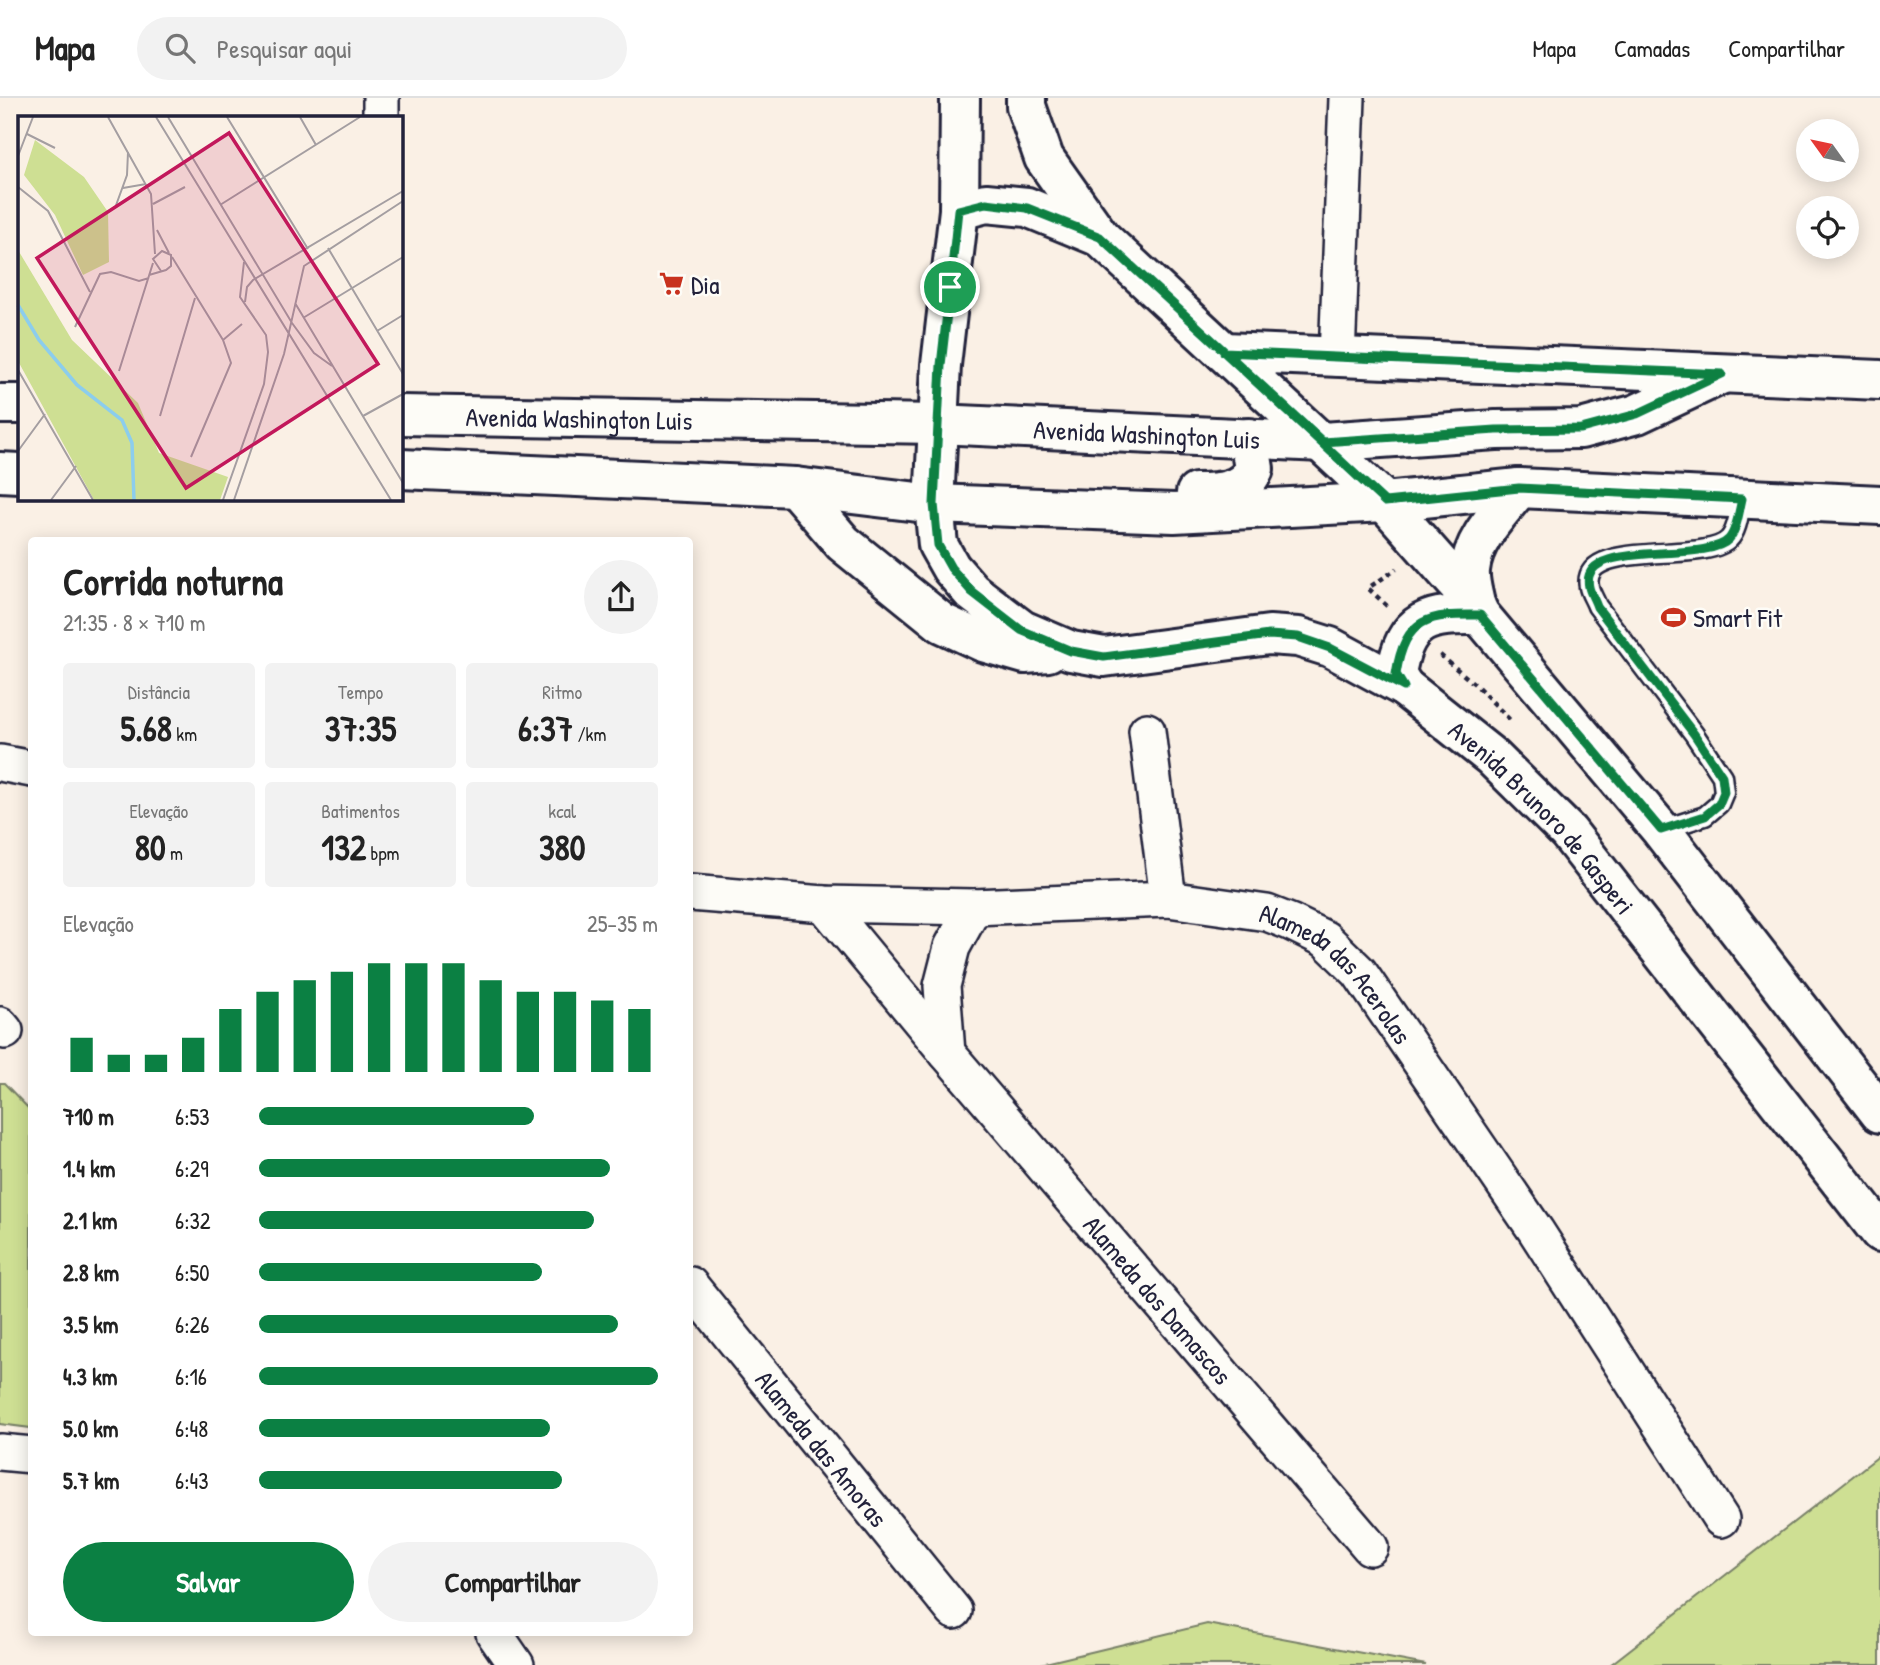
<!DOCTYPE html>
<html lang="pt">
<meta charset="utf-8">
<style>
:root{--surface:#fff;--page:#f2f2f2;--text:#222;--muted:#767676;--line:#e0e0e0;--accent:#0b8043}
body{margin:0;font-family:"Patrick Hand",sans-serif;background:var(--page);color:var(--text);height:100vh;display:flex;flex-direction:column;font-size:26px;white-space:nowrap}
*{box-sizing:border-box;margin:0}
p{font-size:23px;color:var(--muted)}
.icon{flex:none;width:38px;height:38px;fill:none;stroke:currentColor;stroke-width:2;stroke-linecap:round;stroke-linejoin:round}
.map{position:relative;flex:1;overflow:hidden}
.side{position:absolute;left:28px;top:439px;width:665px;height:1099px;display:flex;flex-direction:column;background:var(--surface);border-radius:7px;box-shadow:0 4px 18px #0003}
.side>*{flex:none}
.needle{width:46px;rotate:303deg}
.buttons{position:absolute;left:1796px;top:21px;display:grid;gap:14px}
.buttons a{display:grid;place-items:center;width:63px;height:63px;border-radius:50%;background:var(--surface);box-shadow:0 4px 18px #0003;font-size:35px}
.pin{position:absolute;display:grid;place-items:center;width:60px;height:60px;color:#fff;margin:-30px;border:4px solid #fff;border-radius:50%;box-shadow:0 2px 7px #0007}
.round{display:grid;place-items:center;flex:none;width:74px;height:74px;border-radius:37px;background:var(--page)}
.headline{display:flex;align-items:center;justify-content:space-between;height:119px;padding:0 35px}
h1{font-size:38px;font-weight:800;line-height:52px}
.stats{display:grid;grid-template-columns:repeat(3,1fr);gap:10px;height:119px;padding:7px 35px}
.stats div{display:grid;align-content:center;border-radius:7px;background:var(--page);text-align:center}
.stats b{font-size:35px;font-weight:800}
.stats small{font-size:19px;font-weight:400}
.stats p{font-size:19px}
.chart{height:196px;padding:14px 35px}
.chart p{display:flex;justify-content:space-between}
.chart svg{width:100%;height:126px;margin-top:7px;stroke:var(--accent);stroke-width:6}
.primary-button{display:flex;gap:14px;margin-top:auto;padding:14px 35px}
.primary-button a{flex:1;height:80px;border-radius:42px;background:var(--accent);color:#fff;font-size:28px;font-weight:800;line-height:80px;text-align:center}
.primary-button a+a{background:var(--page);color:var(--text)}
ul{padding:0 35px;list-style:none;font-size:23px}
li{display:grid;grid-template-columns:112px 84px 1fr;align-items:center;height:52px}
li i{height:18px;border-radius:9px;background:var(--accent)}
header{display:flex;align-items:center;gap:42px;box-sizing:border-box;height:98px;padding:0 35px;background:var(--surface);border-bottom:2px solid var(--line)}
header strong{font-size:33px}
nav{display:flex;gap:38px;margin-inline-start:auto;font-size:24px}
.search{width:490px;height:63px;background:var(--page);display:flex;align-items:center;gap:18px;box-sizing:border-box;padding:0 24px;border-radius:38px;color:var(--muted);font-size:26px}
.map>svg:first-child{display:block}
</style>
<header>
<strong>Mapa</strong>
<div class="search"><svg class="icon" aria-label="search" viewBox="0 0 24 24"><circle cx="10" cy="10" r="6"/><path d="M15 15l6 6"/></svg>Pesquisar aqui</div>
<nav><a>Mapa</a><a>Camadas</a><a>Compartilhar</a></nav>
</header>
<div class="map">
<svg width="1880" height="1567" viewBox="0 0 1880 1567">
<rect width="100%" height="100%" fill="#faf0e5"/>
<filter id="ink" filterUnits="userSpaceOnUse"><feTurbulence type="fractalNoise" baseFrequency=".0143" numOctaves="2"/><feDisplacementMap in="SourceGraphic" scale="14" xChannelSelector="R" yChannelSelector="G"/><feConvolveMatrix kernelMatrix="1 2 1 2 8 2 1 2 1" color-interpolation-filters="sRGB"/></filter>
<g filter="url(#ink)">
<path fill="#cedf93" stroke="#788067" stroke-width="2" d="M0 985H4L31 1013V1330L0 1326Z
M1880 1357V1567H1610Z
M1207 1526 1426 1567H1037Z"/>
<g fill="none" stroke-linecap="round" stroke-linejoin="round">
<defs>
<path id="service" d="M1661 732 1705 718 1719 706 1724 694 1722 678 1694 636 1597 508C1595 502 1590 495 1589 489 1579 439 1706 467 1729 441 1738 432 1739 413 1742 401"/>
<g id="minor">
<path d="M381 19V0"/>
<path d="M1337 260 1347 0"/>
<path d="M1147 633 1168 801"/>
<path d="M0 665 32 671"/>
<path id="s1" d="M690 795 824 806 974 809 1168 801 1267 815 1290 824 1325 841 1359 874 1536 1133 1721 1421"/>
<path id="s2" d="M824 806 947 955 1370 1449"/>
<path d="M0 927 5 933"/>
<path d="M947 955 942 888 952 849 974 809"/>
<path id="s3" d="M690 1187 954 1513"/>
<path d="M0 1354 32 1357"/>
<path d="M494 1535 516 1567"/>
</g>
<g id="primary">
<path id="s4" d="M960 0 959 112 941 267 934 406 938 447 951 470 972 494 1022 532 1071 553 1104 559 1269 537 1298 539 1330 549 1404 589 1492 659 1568 734 1880 1134"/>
<path d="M1026 0V8L1044 60 1100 139 1385 404 1475 506 1480 517 1661 732 1880 1015"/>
<path d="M959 112 986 105 1027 109 1100 139"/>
<path d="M1224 254 1880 282"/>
<path d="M0 306H19"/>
<path id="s5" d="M401 317 938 326 1323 344 1496 332 1581 331 1637 316 1722 276"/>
<path d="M401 371 795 389 934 406 1174 415 1385 404 1519 390 1880 407"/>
<path d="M0 374 19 375"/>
<path d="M795 389 843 445 942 525 983 544 1025 556 1048 554"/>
<path d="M1196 395C1218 395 1244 394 1254 371L1249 340"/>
<path d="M1475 506C1473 495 1469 483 1470 472 1473 440 1500 415 1519 390"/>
<path d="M1404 589 1396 576C1405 519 1429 516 1480 517"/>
</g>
</defs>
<use href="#service" stroke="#22223b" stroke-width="23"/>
<use href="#minor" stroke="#22223b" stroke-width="40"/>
<use href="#primary" stroke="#22223b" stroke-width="44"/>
<path stroke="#22223b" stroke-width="4.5" stroke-dasharray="5 5" stroke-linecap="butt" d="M1387 508 1368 490 1397 471
M1440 557 1477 588 1510 622"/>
<use href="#service" stroke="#fdfcf7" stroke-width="18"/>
<use href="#minor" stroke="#fdfcf7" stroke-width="35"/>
<use href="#primary" stroke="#fdfcf7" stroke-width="38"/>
</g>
</g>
<g fill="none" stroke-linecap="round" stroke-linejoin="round" filter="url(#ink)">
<defs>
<path id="route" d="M950 189 941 267 934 406 938 447 951 470 972 494 1021 532 1071 553 1104 559 1269 537 1298 539 1330 550 1404 589 1396 576C1405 519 1429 516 1480 517L1661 732 1705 718 1719 706 1724 694 1722 678 1694 636 1597 509C1595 502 1590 495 1589 489 1578 439 1706 467 1729 441 1737 432 1739 413 1742 401L1519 390 1385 404 1224 254 1722 276 1637 316 1581 331 1496 332 1323 344 1100 139 1027 110 986 105 958 112 950 189"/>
</defs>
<use href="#route" stroke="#fff" stroke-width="14"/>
<use href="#route" stroke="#0b8043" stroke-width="9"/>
</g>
<defs>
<symbol id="supermarket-bare" viewBox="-9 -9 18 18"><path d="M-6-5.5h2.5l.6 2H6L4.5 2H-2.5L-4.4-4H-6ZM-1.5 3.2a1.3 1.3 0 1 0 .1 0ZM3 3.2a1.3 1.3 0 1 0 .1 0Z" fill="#c8321e" stroke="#fdfcf7" stroke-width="2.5" paint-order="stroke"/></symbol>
<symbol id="stadium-bare" viewBox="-9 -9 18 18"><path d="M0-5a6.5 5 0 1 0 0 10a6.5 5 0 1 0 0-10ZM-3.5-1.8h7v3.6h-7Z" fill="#c8321e" stroke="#fdfcf7" stroke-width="2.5" paint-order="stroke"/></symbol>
</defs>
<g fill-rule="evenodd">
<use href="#supermarket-bare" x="654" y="168" width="35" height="35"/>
<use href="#stadium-bare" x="1656" y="502" width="35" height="35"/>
</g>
<g text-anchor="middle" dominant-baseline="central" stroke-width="5" stroke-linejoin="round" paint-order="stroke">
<g font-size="26" fill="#22223b" stroke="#fdfcf7" text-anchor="start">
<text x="691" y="186">Dia</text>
<text x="1693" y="519">Smart Fit</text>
</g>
<g font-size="26" fill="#22223b" stroke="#fdfcf7">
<text stroke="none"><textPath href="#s5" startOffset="178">Avenida Washington Luis</textPath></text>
<text stroke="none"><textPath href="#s5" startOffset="746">Avenida Washington Luis</textPath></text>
<text stroke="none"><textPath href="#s4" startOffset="1160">Avenida Brunoro de Gasperi</textPath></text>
<text stroke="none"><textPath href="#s1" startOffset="672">Alameda das Acerolas</textPath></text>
<text stroke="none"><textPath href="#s2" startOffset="518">Alameda dos Damascos</textPath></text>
<text stroke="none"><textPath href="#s3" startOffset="210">Alameda das Amoras</textPath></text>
</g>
</g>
<g transform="translate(18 18)">
<rect width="385" height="385" fill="#faf0e5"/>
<path d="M17 24 66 61 90 96 91 146 65 159 37 99 6 59ZM0 134 54 224 120 287 141 337 210 361 202 384H76L0 245Z" fill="#cedf93"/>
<path fill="none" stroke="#8ccded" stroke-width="3.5" d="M0 189 21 224 59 269 104 304 114 327 116 384"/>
<path fill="none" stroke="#a49ea1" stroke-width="2" d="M90 1 133 78 137 138M138 1 373 384M150 1 274 207 296 237 314 250M209 1 290 133M282 1 298 29M9 18 37 32M0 40 15 1M0 71 30 95 72 176M105 72 128 68M135 88 167 71M202 89 342 1M97 92 109 59 110 36M139 114 151 137M310 132 385 258M154 141 205 224 213 247 173 341M131 159 148 154 153 150V139L144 135 135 143 143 155M227 186 229 171 235 164 385 75M277 187 385 367M285 202 385 141M57 211 82 158 93 156 121 165 131 162M359 215 385 199M205 224 224 208M0 254 75 384M101 255 135 147M142 300 177 182M345 300 385 278M0 335 27 298M33 384 58 350M205 384 246 268 250 236 248 219 222 181 226 146M216 384 266 238 286 150 385 85"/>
<path fill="#c2185b" fill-opacity="0.15" stroke="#c2185b" stroke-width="3.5" d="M211 17 360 248 168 372 19 142Z"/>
<rect width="385" height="385" fill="none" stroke="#22223b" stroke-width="3.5"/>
</g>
</svg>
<div class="buttons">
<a><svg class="needle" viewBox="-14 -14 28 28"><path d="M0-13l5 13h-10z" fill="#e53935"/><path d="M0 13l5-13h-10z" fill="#767676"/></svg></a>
<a><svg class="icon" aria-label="locate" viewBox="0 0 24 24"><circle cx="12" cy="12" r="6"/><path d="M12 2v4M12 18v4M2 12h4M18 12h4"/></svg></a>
</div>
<div class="pin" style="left:950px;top:189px;background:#1e9e55"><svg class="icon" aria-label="arrive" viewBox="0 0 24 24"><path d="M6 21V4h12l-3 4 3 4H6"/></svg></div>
<section class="side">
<div class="headline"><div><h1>Corrida noturna</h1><p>21:35 · 8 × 710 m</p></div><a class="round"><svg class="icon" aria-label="share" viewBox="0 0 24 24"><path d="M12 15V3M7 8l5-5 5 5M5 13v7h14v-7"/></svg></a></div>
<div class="stats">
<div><p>Distância</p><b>5.68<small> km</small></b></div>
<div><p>Tempo</p><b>37:35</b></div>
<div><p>Ritmo</p><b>6:37<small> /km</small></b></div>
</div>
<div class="stats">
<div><p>Elevação</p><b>80<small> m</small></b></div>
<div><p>Batimentos</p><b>132<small> bpm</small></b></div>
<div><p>kcal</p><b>380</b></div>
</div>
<div class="chart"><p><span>Elevação</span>25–35 m</p>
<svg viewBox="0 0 160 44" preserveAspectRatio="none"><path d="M5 44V32M15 44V38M25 44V38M35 44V32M45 44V22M55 44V16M65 44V12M75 44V9M85 44V6M95 44V6M105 44V6M115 44V12M125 44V16M135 44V16M145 44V19M155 44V22"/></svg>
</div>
<ul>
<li><b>710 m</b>6:53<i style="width:69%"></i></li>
<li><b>1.4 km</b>6:29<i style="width:88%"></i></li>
<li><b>2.1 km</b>6:32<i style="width:84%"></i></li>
<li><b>2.8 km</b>6:50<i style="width:71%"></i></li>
<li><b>3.5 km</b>6:26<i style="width:90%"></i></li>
<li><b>4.3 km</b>6:16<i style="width:100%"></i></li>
<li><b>5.0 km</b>6:48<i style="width:73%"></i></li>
<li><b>5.7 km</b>6:43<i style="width:76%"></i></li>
</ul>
<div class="primary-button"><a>Salvar</a><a>Compartilhar</a></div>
</section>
</div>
